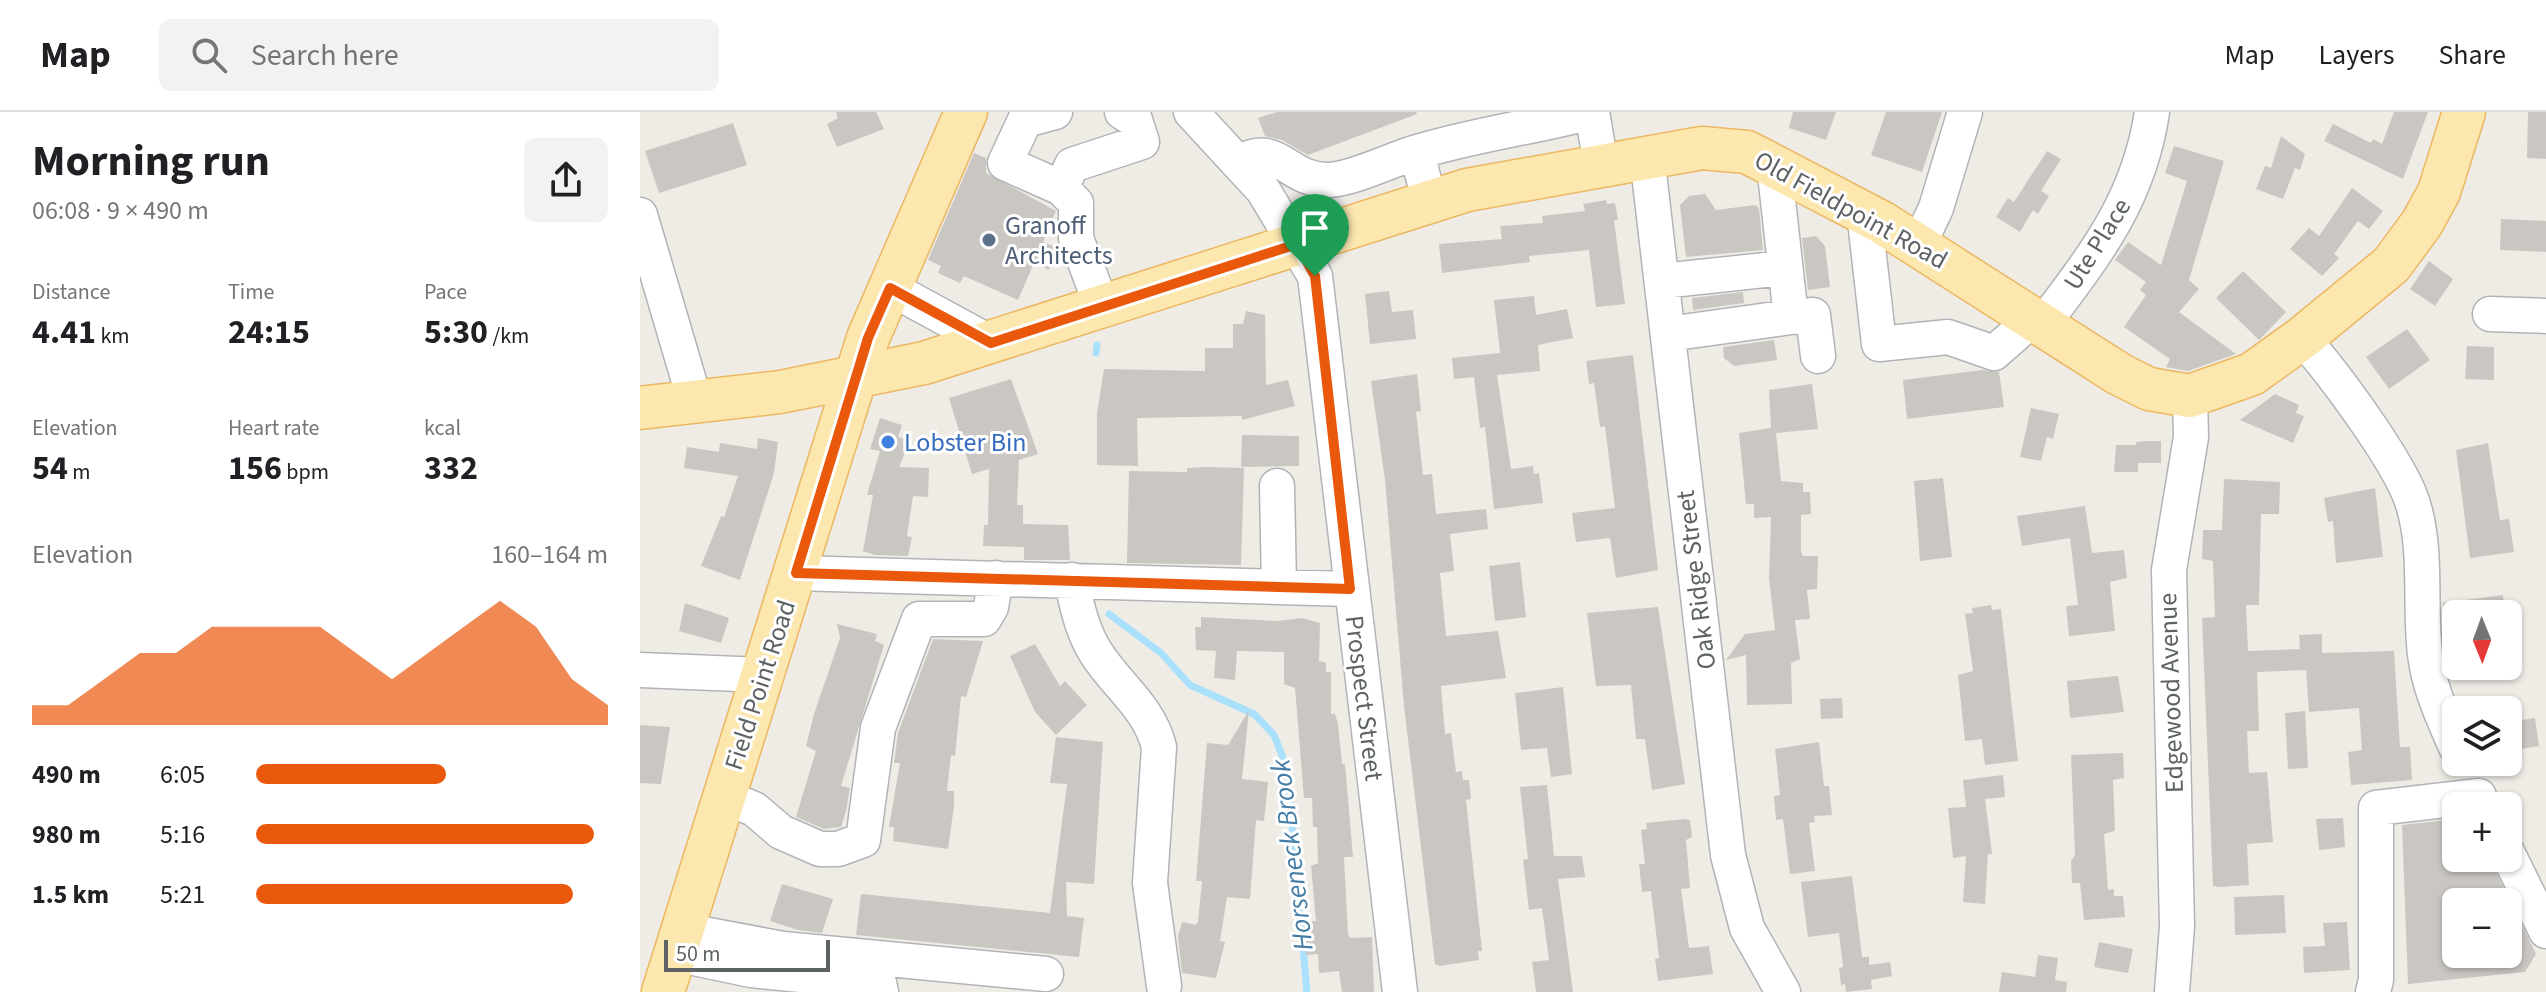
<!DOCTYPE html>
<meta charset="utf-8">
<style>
:root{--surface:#fff;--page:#f2f2f2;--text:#202124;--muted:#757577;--line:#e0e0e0;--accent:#ea580c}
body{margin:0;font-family:"Source Sans 3",sans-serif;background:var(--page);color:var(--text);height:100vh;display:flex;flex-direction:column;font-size:30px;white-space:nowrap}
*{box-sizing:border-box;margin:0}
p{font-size:26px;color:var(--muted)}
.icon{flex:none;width:44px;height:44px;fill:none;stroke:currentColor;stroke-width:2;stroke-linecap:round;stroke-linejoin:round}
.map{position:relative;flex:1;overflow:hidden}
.panel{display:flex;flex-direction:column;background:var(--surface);width:640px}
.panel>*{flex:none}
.needle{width:52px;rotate:179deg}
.fabs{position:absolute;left:1802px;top:488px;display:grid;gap:16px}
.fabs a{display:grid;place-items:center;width:80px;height:80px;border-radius:12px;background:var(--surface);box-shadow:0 2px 6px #0004;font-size:40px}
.scale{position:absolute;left:24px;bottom:20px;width:166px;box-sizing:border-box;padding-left:8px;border:4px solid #5d6265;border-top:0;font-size:22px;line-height:28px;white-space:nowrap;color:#5d6265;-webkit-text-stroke:6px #fff;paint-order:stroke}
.pin{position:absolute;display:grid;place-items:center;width:68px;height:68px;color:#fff;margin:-82px -34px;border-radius:50% 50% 50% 0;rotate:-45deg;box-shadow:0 0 8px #0007}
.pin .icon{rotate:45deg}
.round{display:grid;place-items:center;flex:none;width:84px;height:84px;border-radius:12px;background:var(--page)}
.head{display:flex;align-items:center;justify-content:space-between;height:136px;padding:0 32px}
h1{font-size:44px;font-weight:700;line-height:60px}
.figures{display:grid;grid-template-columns:repeat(3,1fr);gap:12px;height:136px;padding:8px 32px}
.figures div{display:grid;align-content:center}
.figures b{font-size:34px;font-weight:700}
.figures small{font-size:22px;font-weight:400}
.figures p{font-size:22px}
.chart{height:224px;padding:16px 32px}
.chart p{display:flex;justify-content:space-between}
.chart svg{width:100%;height:144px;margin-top:8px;fill:var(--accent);opacity:.7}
ul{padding:0 32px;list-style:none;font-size:26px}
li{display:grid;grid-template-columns:128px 96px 1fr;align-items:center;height:60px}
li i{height:20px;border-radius:10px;background:var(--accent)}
header{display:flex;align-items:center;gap:48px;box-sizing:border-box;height:112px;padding:0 40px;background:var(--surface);border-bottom:2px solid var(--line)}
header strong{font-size:38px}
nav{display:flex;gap:44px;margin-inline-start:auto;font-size:28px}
.search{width:560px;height:72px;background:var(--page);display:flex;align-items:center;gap:20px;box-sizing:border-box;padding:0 28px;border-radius:12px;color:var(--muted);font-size:30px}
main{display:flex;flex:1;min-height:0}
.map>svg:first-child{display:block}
</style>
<header>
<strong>Map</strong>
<div class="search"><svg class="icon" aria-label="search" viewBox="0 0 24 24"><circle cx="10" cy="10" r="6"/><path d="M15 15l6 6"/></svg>Search here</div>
<nav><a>Map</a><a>Layers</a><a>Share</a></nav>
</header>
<main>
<section class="panel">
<div class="head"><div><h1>Morning run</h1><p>06:08 · 9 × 490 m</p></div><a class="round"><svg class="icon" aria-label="share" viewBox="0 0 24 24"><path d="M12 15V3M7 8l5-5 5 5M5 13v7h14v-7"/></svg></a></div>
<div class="figures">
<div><p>Distance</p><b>4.41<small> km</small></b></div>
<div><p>Time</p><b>24:15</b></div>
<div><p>Pace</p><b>5:30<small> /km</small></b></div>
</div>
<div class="figures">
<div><p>Elevation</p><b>54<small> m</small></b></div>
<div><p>Heart rate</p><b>156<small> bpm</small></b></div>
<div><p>kcal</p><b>332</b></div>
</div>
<div class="chart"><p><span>Elevation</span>160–164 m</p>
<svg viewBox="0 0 160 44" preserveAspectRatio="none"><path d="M0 44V38L10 38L20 30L30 22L40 22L50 14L60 14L70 14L80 14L90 22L100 30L110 22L120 14L130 6L140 14L150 30L160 38V44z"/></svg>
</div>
<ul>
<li><b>490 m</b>6:05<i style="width:54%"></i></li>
<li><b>980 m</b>5:16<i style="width:96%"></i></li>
<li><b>1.5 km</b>5:21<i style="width:90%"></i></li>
</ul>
</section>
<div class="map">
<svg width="1906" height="880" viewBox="0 0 1906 880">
<rect width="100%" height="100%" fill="#efece6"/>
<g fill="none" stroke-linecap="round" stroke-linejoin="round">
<path stroke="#a9e0fc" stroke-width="7" d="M456 241 457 233
M469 502 521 541 550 573 614 602 634 623 647 656 667 880"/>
</g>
<path fill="#cac7c2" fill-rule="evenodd" d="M196 0H236L244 17 197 35 187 12 198 6Z
M637 0H776L777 2 668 43 642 28 625 24 618 6Z
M1153 0H1196L1186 28 1149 16Z
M1246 0H1302L1282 60 1231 43Z
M1754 0H1788L1763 67 1684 29 1693 12 1731 31 1733 27 1742 32Z
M1888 0H1906V47L1887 46Z
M93 11 107 53 19 81 5 39Z
M1641 24 1665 42 1660 58 1655 56 1643 87 1616 77 1625 54 1631 56Z
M1534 34 1584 49 1549 168 1559 177 1539 200 1596 242 1548 259 1526 255 1530 247 1484 215 1506 183 1500 178 1506 170 1475 148 1488 130 1521 153 1547 69 1525 61Z
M1407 39 1421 47 1401 79 1409 84 1398 102 1393 98 1380 120 1356 105 1368 86 1374 90Z
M334 41 346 46V61L416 99 403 130 418 136 409 158 394 151 378 188 324 164 320 171 298 161 301 154 288 148Z
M1712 76 1743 99 1729 117 1718 109 1694 142 1699 146 1682 164 1650 137 1669 116 1679 124Z
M1065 82 1076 98 1115 93 1119 96 1123 138 1046 145 1040 93 1049 84Z
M966 88 967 92 975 91 978 108H974L985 192 956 195 949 138 889 144 890 150 802 161 799 132 862 127 860 114 903 111 902 104 945 99 943 92Z
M1861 107 1906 109V140L1860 138Z
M1176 124 1185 134 1190 175 1168 178 1162 126Z
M1789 149 1813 167 1795 194 1770 177Z
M1603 159 1646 200 1619 228 1576 186Z
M749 179 752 200 773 198 776 227 730 232 725 182Z
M1103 180 1104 191 1053 198 1052 186Z
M894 184 896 203 927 197 933 226 898 233 900 259 857 263 871 357 893 354 894 362 899 361 903 391 854 397 845 315 840 316 834 265 814 267 812 246 860 241 854 188Z
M606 199 625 203 626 273 648 268 655 294 602 308V304L497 306 498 354 457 353V301L464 257 565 259V236H593V212H603Z
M1767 217 1790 248 1749 277 1726 245Z
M1134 228 1137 248 1094 254 1084 246 1083 235Z
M1827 234 1854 235V268L1825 267Z
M993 243 1018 458 976 466 970 426 936 430 932 401 975 396 965 314 960 315 954 271 949 272 946 249Z
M1342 258 1359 260 1364 295 1267 307 1263 268Z
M777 262 781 299 776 300 783 363 792 362 796 402 846 397 848 417 810 422 814 459 800 461 806 524 858 519 866 566 801 574 805 622 811 621 816 660 822 659 823 668H829L831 687 826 688 842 839H838L839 848 800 854 795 852 764 594 745 368 731 269Z
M371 267 398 342 379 348 377 393H383V412L428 413 430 448H384V435L343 434 344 413H348L349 357 332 362 309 286Z
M1172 272 1178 317 1136 321 1141 369 1163 371V380H1170L1171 402 1161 403V439L1163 444H1178L1177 477 1167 478 1170 507 1155 508 1160 547 1151 551 1152 592 1107 593 1106 543 1086 548 1105 522 1135 518 1129 466 1131 405 1114 406V392H1106L1099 321 1131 316 1129 278Z
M1635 282 1659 293 1656 301 1664 304 1653 331 1600 308Z
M1391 296 1419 302 1413 327 1407 325 1401 349 1380 345Z
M240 306 262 313 258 325 266 327 264 333 268 334 259 355 289 356 288 385 273 384 267 424 272 425 268 444 235 443 223 439 233 383H227L240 339 230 337Z
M602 323 659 324V354L601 355Z
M118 326 138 330 134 361 100 468 61 454 81 404 84 405 98 364 44 356 47 335 79 340 80 331 117 337Z
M1506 329H1521V351H1498V360H1474L1476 333H1496V330Z
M1848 331 1860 408 1869 407 1874 440 1830 446 1816 338Z
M566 355 604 356 601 453 487 451 489 359 547 360V356Z
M1303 366 1312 445 1280 449 1274 369Z
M1584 367 1640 370 1639 402H1621L1619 493H1606L1608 539 1660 537 1659 523 1682 522V541L1754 539 1760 635H1770L1772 668 1711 673 1708 640 1722 638 1719 596 1669 600 1666 558 1617 560 1619 619H1607L1609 661 1627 660 1633 730 1607 732 1609 773 1580 775 1573 774 1562 506 1575 505 1573 449 1562 447 1563 418H1582Z
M1735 376 1743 445 1696 451 1693 409 1688 410 1684 386Z
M1445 394 1452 441 1484 438 1487 466 1470 470 1475 519 1429 524 1426 494 1438 493 1430 426 1382 434 1377 404Z
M880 450 886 505 855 509 849 454Z
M1863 483 1865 502H1803V491Z
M45 491 89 506 81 531 39 519Z
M1351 493 1352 498 1361 497 1378 649 1345 653 1342 627 1325 629 1318 563 1333 559 1325 502 1333 501 1332 496Z
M1018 495 1045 672 1012 678 1005 627H996L991 573 956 574 947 501Z
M561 505 638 509 662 506 680 511 679 549 686 551V560H691V602H695L698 612 702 652H705L713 745H704L708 823 711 826 732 825 734 880H702L699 859 679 861 678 842 666 843 664 810 676 809 671 754 678 751 677 715H673L672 686H664L655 576 644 572V540L597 539 595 568 574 566 576 539 556 538 555 515H561Z
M197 512 237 522 235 529 244 533 201 674 210 676 206 699 201 715 184 717 156 705 176 639 166 634 174 602 200 526Z
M293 527 343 529 326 585 321 584 315 644 311 643 307 679H314V694L308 737 253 729 254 715H249L260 651H254L258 621Z
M395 532 420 574 425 569 447 593 416 623 395 600 370 544Z
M1478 564 1484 600 1430 606 1427 569Z
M923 575 932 662 911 665 907 636 881 638 875 581Z
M1202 586 1203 606 1181 607 1180 587Z
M609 598 602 667 628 670 624 709 616 708 610 787 587 785 580 829 585 830 576 866 542 861 538 825 542 810 556 813 558 810 562 769H556L567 631 588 633Z
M1665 599 1668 656 1648 657 1645 601Z
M1895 606 1899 634 1868 639V610Z
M0 613 30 615 21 672 0 671Z
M416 625 463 630 454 772 426 770 427 804 444 806 439 845 216 823 221 782 410 801 427 672 410 671Z
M1179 630 1184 674H1189L1192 703 1174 704 1175 710 1169 711 1175 759 1150 762 1143 707 1136 708 1134 684 1140 683 1135 637Z
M1483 641 1484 666 1473 668 1475 719 1464 722 1468 778 1474 777V784H1483L1485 805 1444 808 1440 771H1432L1431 749 1435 743 1431 643Z
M1363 663 1365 685 1345 687 1352 742H1348L1345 792 1323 790 1326 744 1313 746 1308 696 1326 695 1323 668Z
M907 673 914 744H942L945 765 918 767 933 880H896L892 850 909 848 902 796 889 798 883 748 888 747 880 675Z
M1703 706 1705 735 1679 738 1676 707Z
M1044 707 1050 708 1052 725 1046 728 1050 776 1041 777 1049 836 1069 834 1073 862 1018 869 1015 847 1019 846 1011 779 1002 780 999 752H1005L1001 718 1007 717 1006 711Z
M1816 707V746H1849L1896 842 1885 860 1768 872 1762 713ZM1816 790H1868V842H1816Z
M1212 764 1222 845H1229V853L1250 850 1252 864 1231 868 1232 877 1206 880 1205 872 1201 873 1199 856 1203 855 1199 821 1168 825 1161 770Z
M142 772 193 787 182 821 158 818 130 809Z
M1644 783 1646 821 1595 823 1594 785Z
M1707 810 1710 858 1664 861 1663 835 1685 834 1683 811Z
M1459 830 1493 837 1488 861 1454 855Z
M1398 843 1418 846 1415 868 1427 870 1426 880H1359L1362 860 1395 865Z"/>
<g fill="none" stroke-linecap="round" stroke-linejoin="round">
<defs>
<path id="minor" d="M415 0 385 8 365 51 421 76 436 91V126L462 195
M551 0 623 78 675 164 760 880
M952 0 961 53
M771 42C830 23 891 16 951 0
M1007 44 1088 743 1107 816 1143 880
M599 51C638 27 647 69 688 68 710 68 749 49 771 42L778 46 790 90
M1134 53 1151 205 1173 203 1178 244
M421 76 432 53 502 30 495 8 482 0
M1224 100 1239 232 1308 225 1354 241 1394 206
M0 103 49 269 52 292
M1279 132 1296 96 1325 0
M1022 169 1144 156
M250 176 351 231
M1850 202 1906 204
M1403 212C1455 143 1499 88 1512 0
M1028 222 1151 205
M1662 226C1692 259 1758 348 1772 389 1788 437 1779 492 1785 542 1789 576 1803 605 1816 635
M637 374 639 475
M156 461 710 477
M432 468C436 493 442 519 456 541 477 574 509 595 519 635L510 771 524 874
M0 558 123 563
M84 685 114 697 141 720 180 737H198L223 728 238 616 279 507H344L351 495 356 466
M1868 742 1906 819
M42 818 143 837 406 862
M35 842 111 858 239 871 241 880
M1532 880 1537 814 1529 458 1551 325 1550 284
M1733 880 1736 868V696L1839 684"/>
<path id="major" d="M0 296 140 280 284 251 827 78 1062 36 1107 40 1241 110 1479 262 1509 277 1550 284 1612 262 1662 226 1751 153 1782 111 1799 80 1824 0
M23 880 228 226 326 0"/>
</defs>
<use href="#minor" stroke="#b1b4b7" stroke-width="37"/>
<use href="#major" stroke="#ecb762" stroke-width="45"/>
<use href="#minor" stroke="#fff" stroke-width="34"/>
<use href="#major" stroke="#fce7ae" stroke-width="42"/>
</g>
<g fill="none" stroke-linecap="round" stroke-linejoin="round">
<defs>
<path id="route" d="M657 132 675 164 710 477 156 461 228 226 250 176 351 231Z"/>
</defs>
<use href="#route" stroke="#fff" stroke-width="16"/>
<use href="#route" stroke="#ea580c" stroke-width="10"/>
</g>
<circle fill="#5c6f8a" stroke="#fff" stroke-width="3" cx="349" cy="128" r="8"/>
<circle fill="#3f7fe0" stroke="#fff" stroke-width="3" cx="248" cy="330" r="8"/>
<g text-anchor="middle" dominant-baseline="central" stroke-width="6" stroke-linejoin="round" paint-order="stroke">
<g font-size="26" fill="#5d6265" stroke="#fff">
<text transform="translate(1211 98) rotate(29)">Old Fieldpoint Road</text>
<text transform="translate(1457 132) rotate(-58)">Ute Place</text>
<text transform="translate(1056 468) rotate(-97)">Oak Ridge Street</text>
<text transform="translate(120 573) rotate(-72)">Field Point Road</text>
<text transform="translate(1531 581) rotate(-92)">Edgewood Avenue</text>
<text transform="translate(724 586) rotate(83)">Prospect Street</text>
</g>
<g font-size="26" fill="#4e5e75" stroke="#fff" text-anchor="start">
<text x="365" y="113">Granoff<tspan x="365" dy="30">Architects</tspan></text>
</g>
<g font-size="26" fill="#366cbe" stroke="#fff" text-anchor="start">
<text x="264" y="330">Lobster Bin</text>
</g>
<g font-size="28" font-style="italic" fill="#437ca5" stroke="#fff">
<text transform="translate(652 743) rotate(-97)">Horseneck Brook</text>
</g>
</g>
</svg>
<div class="fabs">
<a><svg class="needle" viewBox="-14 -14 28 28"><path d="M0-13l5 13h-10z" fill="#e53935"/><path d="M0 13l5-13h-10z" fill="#757577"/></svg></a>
<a><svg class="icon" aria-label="layers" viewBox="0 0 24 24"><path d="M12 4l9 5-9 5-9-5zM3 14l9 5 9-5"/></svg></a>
<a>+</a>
<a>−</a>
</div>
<div class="scale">50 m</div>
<div class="pin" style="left:675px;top:164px;background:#1e9e55"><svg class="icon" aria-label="arrive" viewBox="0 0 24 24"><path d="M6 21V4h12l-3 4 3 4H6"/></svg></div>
</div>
</main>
